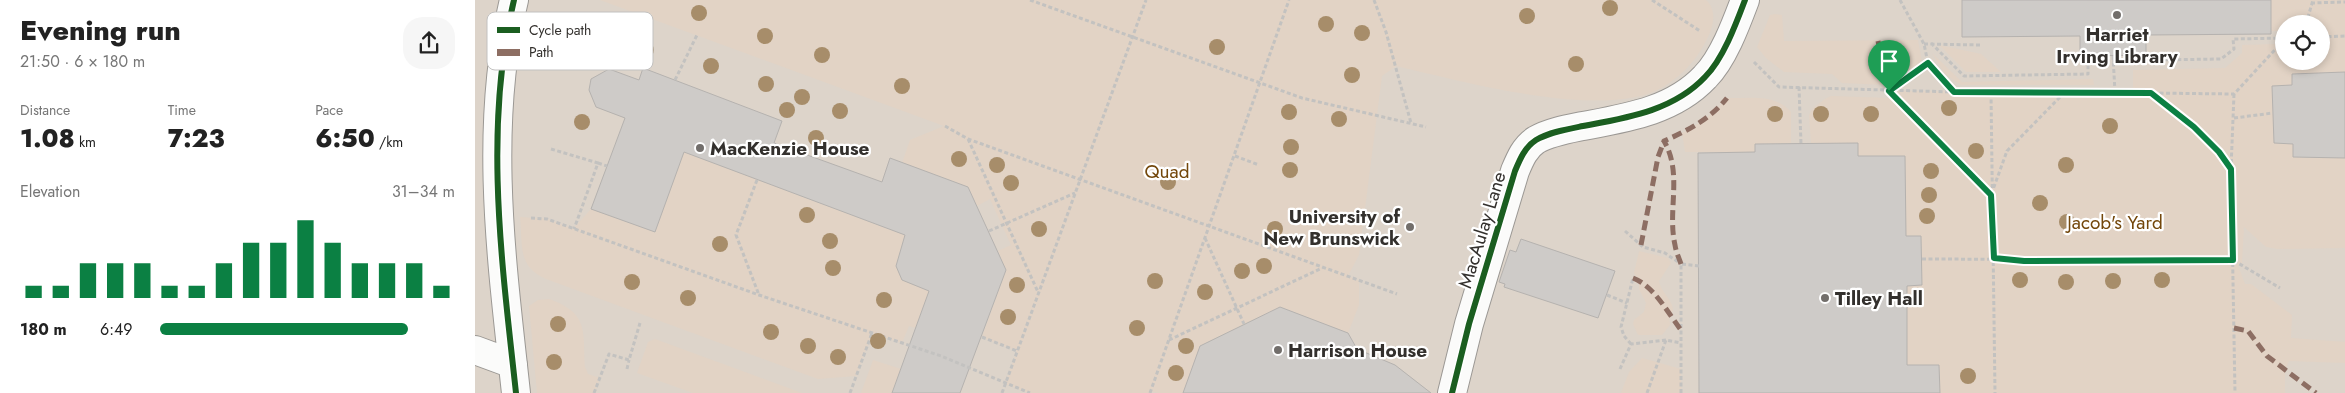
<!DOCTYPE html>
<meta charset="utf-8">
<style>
:root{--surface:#fff;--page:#f6f6f6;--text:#222;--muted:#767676;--accent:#0b8043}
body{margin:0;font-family:Jost,sans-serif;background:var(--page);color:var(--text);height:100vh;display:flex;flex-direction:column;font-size:19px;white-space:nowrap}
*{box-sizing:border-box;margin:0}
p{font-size:16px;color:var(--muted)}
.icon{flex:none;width:28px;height:28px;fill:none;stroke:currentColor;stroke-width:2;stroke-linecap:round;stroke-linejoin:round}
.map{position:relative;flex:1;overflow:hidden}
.panel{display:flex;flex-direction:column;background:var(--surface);width:475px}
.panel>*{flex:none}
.buttons{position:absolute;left:1800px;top:15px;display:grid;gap:10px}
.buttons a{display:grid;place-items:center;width:55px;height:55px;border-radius:50%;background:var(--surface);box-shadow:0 2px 8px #0003;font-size:25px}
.pin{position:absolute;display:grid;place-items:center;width:42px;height:42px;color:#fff;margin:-51px -21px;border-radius:50% 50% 50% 0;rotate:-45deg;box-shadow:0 0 5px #0007}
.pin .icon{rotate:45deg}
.round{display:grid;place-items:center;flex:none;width:52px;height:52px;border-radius:20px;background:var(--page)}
.summary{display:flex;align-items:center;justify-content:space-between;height:85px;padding:0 20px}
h1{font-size:28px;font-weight:800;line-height:38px}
.figures{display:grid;grid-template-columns:repeat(3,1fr);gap:8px;height:85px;padding:5px 20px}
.figures div{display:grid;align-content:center}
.figures b{font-size:25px;font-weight:800}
.figures small{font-size:14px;font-weight:400}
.figures p{font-size:14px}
.chart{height:140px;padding:10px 20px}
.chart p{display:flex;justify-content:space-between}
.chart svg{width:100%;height:90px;margin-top:5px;stroke:var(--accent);stroke-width:6}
ul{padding:0 20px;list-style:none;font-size:16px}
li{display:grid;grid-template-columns:80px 60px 1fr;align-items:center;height:38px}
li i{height:12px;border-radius:6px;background:var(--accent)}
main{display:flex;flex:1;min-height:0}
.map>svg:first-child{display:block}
</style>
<main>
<section class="panel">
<div class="summary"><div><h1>Evening run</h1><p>21:50 · 6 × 180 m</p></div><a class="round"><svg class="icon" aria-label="share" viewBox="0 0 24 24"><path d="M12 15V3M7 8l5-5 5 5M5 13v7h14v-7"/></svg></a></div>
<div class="figures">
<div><p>Distance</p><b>1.08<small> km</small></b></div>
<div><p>Time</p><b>7:23</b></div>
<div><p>Pace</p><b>6:50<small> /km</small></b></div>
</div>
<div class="chart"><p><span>Elevation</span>31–34 m</p>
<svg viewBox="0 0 160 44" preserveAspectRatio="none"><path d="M5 44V38M15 44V38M25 44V27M35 44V27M45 44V27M55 44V38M65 44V38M75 44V27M85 44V17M95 44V17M105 44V6M115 44V17M125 44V27M135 44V27M145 44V27M155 44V38"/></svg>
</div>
<ul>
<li><b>180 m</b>6:49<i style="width:84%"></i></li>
</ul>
</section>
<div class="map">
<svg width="1870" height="393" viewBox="0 0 1870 393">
<rect width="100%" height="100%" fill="#e6e2de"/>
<path fill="#ddd4ca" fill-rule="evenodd" d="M0 0H1870V393H0ZM1809 24H1846V61H1809Z"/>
<path fill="#e2d3c5" d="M125 0H1231C1243 11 1238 28 1231 41 1220 63 1202 81 1180 91 1119 118 986 81 921 66L907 76 884 255 873 276 884 281V305L873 333 805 307 725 346 708 393H683L676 391 675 393H555L530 384 542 351 507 337 531 270 523 251 536 245 515 199 502 206 493 187 427 163 435 140 469 126Z
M1796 0H1870V72L1817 74V85L1797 87 1800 143 1818 144V157L1870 158V248L1803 249 1791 247 1769 227 1767 263 1763 265 1770 284H1776L1817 315 1816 338 1870 342V363L1814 361 1810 371V393H1465L1464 365H1432V286L1447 285 1446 236H1431L1430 156H1383V143H1336L1334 115 1338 108 1350 99 1356 96 1415 98 1414 91 1658 93V70L1750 68 1767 53V45L1804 44 1809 40V61H1846V24H1809V35L1805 31H1796Z
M1300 14 1307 15 1309 41 1443 40 1447 62 1445 67 1411 85 1367 83 1357 74 1309 72 1291 58 1282 47 1295 15Z
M1464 45 1506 54 1526 72H1491Z
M1457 53 1487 82 1618 79 1619 85H1486L1470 74Z
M1252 98C1275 99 1299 93 1316 112V144H1280V152H1210L1207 133C1224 125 1239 113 1252 98Z
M209 152 440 239 442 244 425 252 421 266 427 280 459 278 441 328 434 326 427 343 397 333 381 376 343 379 71 279C42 266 48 246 45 217L72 219 98 229 116 209 180 232Z
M1164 251 1193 258 1196 263 1184 281C1186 293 1198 299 1198 311L1194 315 1195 325 1187 335H1163L1158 324 1159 320 1169 312 1171 303 1164 289V280L1159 273Z
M74 299C114 313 108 331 110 367L113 374 125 378 119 393H62L54 306 63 300Z
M180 339 327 393H218L162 373 173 342Z
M1167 358 1206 369V393H1146L1154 372Z
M398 360 426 369 417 393H386Z"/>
<path fill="#cecbc8" stroke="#b5b2af" d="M1487 0H1796V34L1671 35V55L1605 56V36L1487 37Z
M168 68 307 121 299 143 407 182 415 158 493 187 531 270 485 393H417L454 291 427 280 421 266 430 235 209 152 180 232 116 209 150 118 121 107 114 90 116 79 134 69 164 80Z
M1870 72V158L1818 157V144L1799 143 1797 86 1817 85V74Z
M1383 143V156H1430L1431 236H1446L1447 285 1432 286V365H1464L1465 393H1224L1223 153 1280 152V144Z
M1046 239 1140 271 1123 318 1029 287 1030 284 1024 282 1035 250 1041 252Z
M805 307 873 333 882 349 920 365 956 393H708L725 346Z"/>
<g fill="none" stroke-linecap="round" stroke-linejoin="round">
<defs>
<path id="minor" d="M39 0C8 128 27 264 41 393
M0 350 38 364
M977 393 994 324 1040 171C1045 159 1050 147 1061 140 1075 132 1093 129 1108 126 1151 118 1198 111 1230 77 1248 59 1261 24 1270 0"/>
</defs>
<use href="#minor" stroke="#9b9894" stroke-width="30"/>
<path stroke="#c3c2c0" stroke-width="3" stroke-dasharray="4 2.5" stroke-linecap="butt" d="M555 0 827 98 951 127
M899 0 911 32 936 123
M1177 0 1225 31
M1425 0 1449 44 1453 63 1479 93
M1836 3 1870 2
M1831 24 1838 0
M1846 37 1870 36
M1456 43 1489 76 1613 74V61L1746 59 1759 49 1758 39 1809 38
M1449 44 1506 45
M1638 56 1640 92
M1279 62 1304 87 1516 93 1590 92 1759 94 1809 40
M1453 63 1414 91 1516 195 1532 151 1590 92
M200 80 222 35
M1324 87 1326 144
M1516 93 1520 393
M1676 93C1706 117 1734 138 1756 169
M1759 94 1756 169 1760 393
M1759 118 1798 113
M470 126 493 139 922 294
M493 139 563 292
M76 149 123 163 99 229
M760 156 784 165
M123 163 132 166
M282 180 261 235 284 295
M56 218 72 219 284 295 466 356 555 393
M514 231 600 193
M1150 231 1168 247 1190 253 1206 264
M730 238 769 324
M1447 259 1758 260 1805 288
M1132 295 1152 303
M507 337 542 351
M694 340 847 268
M1156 344 1149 336 1146 327 1158 278
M152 369 154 360
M1145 369 1156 344 1191 340
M119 393 134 354 154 360 165 323
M375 393 397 333
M527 393 671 0
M675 393 814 0
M1172 393 1191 340 1206 343
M1206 393V264L1224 266"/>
<use href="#minor" stroke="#fbfbfa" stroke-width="28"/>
<path stroke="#8d6e63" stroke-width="5" stroke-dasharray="10 5" stroke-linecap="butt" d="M1403 41 1409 68 1416 82 1414 91
M1166 245 1183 157 1189 141
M1206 264C1204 258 1201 252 1200 245 1192 210 1208 174 1189 141 1214 130 1235 119 1252 98
M1158 278C1179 286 1193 313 1206 330
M1759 328 1773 331 1792 356 1841 393"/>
<defs>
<path id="cycleway" d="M39 0C8 128 27 264 41 393
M977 393 994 324 1040 171C1045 159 1050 147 1061 140 1075 132 1093 129 1108 126 1151 118 1198 111 1230 77 1248 59 1261 24 1270 0"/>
</defs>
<use href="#cycleway" stroke="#fff" stroke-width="9"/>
<use href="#cycleway" stroke="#1b5e20" stroke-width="6"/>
</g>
<g fill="#a78d6a">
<circle cx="1135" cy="8" r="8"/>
<circle cx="224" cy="13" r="8"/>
<circle cx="1052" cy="16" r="8"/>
<circle cx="851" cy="24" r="8"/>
<circle cx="887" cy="33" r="8"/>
<circle cx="290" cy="36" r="8"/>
<circle cx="742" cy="47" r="8"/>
<circle cx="171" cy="50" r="8"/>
<circle cx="347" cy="55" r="8"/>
<circle cx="1101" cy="64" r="8"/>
<circle cx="236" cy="66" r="8"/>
<circle cx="877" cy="75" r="8"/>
<circle cx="291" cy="84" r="8"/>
<circle cx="427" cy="86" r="8"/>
<circle cx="327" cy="97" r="8"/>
<circle cx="1474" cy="108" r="8"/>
<circle cx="312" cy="110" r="8"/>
<circle cx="365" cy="111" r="8"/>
<circle cx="814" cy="112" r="8"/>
<circle cx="1300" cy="114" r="8"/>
<circle cx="1346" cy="114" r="8"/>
<circle cx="1396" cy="114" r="8"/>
<circle cx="864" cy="119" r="8"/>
<circle cx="107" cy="122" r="8"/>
<circle cx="1635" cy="126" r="8"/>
<circle cx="341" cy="138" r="8"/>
<circle cx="816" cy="147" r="8"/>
<circle cx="1501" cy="151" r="8"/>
<circle cx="484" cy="159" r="8"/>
<circle cx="522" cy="165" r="8"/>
<circle cx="1591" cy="165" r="8"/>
<circle cx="815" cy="170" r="8"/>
<circle cx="1456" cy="171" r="8"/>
<circle cx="693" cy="182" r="8"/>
<circle cx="536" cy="183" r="8"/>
<circle cx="1454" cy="195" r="8"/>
<circle cx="1565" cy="203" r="8"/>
<circle cx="332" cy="215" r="8"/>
<circle cx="1452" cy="216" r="8"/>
<circle cx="1592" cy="222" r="8"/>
<circle cx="564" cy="229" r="8"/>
<circle cx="800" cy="229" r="8"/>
<circle cx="355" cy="241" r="8"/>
<circle cx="245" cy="244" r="8"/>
<circle cx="789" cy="266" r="8"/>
<circle cx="358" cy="268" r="8"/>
<circle cx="767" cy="271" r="8"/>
<circle cx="1545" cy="280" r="8"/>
<circle cx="1687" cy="280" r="8"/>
<circle cx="680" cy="281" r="8"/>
<circle cx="1638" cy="281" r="8"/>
<circle cx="157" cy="282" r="8"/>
<circle cx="1591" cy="282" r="8"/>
<circle cx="542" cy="285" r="8"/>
<circle cx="730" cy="292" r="8"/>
<circle cx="213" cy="298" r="8"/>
<circle cx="409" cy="300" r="8"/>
<circle cx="533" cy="317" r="8"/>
<circle cx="83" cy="324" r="8"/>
<circle cx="662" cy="328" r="8"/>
<circle cx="296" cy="332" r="8"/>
<circle cx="403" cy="341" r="8"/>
<circle cx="333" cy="346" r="8"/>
<circle cx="711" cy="346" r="8"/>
<circle cx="363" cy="357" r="8"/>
<circle cx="79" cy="362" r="8"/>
<circle cx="701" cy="373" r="8"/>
<circle cx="1493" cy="376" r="8"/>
</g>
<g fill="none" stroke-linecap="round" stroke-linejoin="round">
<defs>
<path id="route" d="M1453 63 1479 92 1676 93 1719 127 1744 152 1756 169 1758 260 1549 261 1519 258 1516 195 1414 91Z"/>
</defs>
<use href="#route" stroke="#fff" stroke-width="10"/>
<use href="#route" stroke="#0b8043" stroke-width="6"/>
</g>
<g fill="#726e6b" stroke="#fff" stroke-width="2">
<circle cx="1642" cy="15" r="5"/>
<circle cx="225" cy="148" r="5"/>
<circle cx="935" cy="227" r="5"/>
<circle cx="1350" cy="298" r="5"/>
<circle cx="803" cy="350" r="5"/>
</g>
<g text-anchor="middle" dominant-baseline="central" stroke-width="4.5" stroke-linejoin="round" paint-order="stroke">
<g font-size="19" font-weight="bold" fill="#33302d" stroke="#fff" text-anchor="start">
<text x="1642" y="34" text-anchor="middle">Harriet<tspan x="1642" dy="22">Irving Library</tspan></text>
<text x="235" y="148">MacKenzie House</text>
<text x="925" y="216" text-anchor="end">University of<tspan x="925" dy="22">New Brunswick</tspan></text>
<text x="1360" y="298">Tilley Hall</text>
<text x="813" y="350">Harrison House</text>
</g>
<g font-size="19" fill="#73470b" stroke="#fff">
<text x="692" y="171">Quad</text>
<text x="1640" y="222">Jacob's Yard</text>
</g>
<g font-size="19" fill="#33302d" stroke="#fff">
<text transform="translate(1007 230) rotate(-73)">MacAulay Lane</text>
</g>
</g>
<rect x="12" y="12" width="166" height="58" rx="8" fill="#fff" stroke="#c2c1c0" stroke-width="1"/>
<rect x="22" y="27" width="23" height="6" fill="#1b5e20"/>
<rect x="22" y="49" width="23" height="7" fill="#8d6e63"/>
<g font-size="14" fill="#33302d">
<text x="54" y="35">Cycle path</text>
<text x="54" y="57">Path</text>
</g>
</svg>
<div class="buttons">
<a><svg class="icon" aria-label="locate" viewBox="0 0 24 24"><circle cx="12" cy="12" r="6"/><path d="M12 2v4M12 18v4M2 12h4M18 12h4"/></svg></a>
</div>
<div class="pin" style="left:1414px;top:91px;background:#1e9e55"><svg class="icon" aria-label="arrive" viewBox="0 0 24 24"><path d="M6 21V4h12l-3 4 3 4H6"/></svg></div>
</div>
</main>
